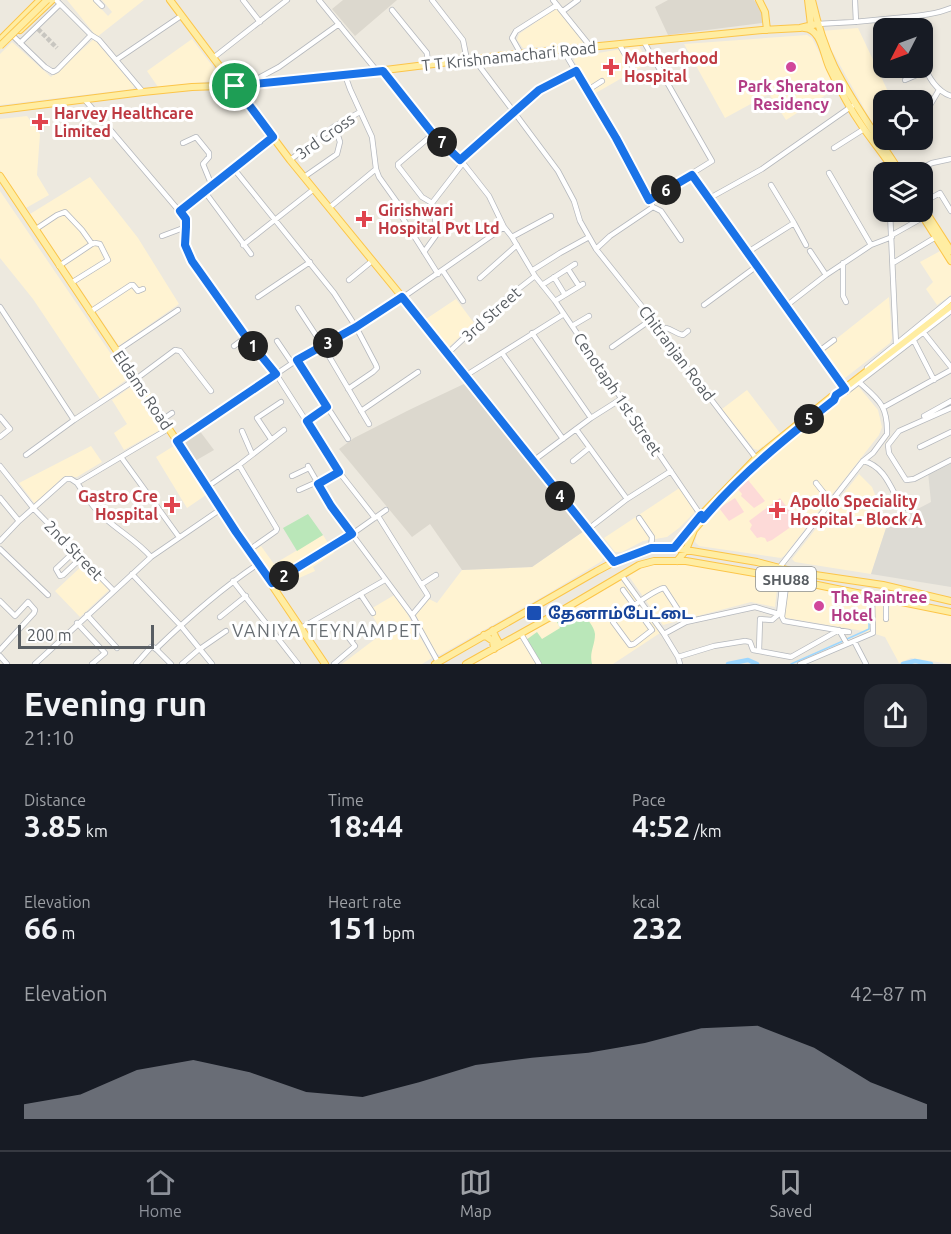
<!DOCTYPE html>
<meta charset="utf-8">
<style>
:root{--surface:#171b24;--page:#242831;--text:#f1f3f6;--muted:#9ea1a6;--line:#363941;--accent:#8c9099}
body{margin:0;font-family:Ubuntu,"Noto Sans Tamil",sans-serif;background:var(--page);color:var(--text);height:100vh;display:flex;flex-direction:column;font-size:22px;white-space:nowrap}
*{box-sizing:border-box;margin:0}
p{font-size:20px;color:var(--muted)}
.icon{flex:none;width:33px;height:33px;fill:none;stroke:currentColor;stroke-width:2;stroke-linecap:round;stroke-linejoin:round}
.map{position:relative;height:664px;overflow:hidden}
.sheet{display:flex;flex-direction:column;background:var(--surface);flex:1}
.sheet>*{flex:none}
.needle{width:39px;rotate:228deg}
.controls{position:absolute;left:873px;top:18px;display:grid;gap:12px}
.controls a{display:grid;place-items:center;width:60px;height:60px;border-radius:12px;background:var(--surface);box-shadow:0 3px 9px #0003;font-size:30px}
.scale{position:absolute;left:18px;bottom:15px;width:136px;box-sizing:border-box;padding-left:6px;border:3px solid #585d62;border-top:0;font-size:16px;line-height:21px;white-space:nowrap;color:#585d62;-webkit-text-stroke:4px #fff;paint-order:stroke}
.pin{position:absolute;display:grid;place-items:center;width:51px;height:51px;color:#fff;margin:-26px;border:3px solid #fff;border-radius:50%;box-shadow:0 2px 6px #0007}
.km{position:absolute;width:30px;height:30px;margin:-15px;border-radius:50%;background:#222;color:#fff;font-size:16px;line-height:30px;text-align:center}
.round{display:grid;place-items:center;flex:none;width:63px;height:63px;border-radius:18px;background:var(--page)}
.head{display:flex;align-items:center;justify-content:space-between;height:102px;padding:0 24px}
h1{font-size:33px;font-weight:600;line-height:45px}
.figures{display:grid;grid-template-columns:repeat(3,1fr);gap:9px;height:102px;padding:6px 24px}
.figures div{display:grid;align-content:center}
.figures b{font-size:30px;font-weight:600}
.figures small{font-size:16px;font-weight:400}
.figures p{font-size:16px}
.chart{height:168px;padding:12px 24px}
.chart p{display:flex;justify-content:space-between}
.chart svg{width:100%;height:108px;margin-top:6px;fill:var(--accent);opacity:.7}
.menu{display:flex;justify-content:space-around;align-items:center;height:84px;border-top:2px solid var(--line);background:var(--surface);font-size:16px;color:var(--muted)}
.menu a{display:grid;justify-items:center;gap:3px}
.menu .active{color:var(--accent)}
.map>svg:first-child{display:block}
</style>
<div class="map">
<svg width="951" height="664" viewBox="0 0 951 664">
<rect width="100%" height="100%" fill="#ede9df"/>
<path fill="#fff3d2" d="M67 0H93L108 16 112 12 102 0H144L97 37Z
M556 8 560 10 585 44 523 48 517 40 519 34Z
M858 28 892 100H884L883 136 880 137 821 31Z
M807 35 812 38 837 88 786 120 769 94 725 118 684 44Z
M94 39 134 86 133 89 0 105V54L12 42 51 77Z
M192 39 223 80 158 87 147 71Z
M639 46 648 63 594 94 574 61 575 57Z
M27 116 40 134 37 175 49 195 26 208 0 170V119Z
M90 177 138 238 179 304 119 346 30 214Z
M0 191 126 376V380L100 399 33 299 0 258Z
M942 250 951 264V295L937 305 926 289 933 282 920 262Z
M889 297 892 338 890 343 845 378 841 379 821 351Z
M456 299 474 323 449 347 426 319Z
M132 386 134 387 160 426V430L124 450 114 433 127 424 112 400Z
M858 386 878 410 882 427 879 435 784 556 781 558 699 546 695 542 698 530 702 524 760 459 854 387Z
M747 390 780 433 758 450 754 449 722 409Z
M177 444 209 493 187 508 156 457Z
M91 446 102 462 77 477H63L35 504 19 483Z
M859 474 872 487 887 525 871 574 795 562 792 559Z
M681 487 697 506 694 513 679 528 667 537 643 541 622 552H615L604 538Z
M584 531 604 556 602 561 549 593 440 655 434 653 416 615 429 599 437 603 462 570 532 567Z
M323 535 334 553 313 567 315 571 281 586 256 550 261 546 274 564Z
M652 562H683L778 580 775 607 751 602 663 625 628 575V571Z
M84 564 109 590 80 617 55 591Z
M618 576 622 579 655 624 660 633 613 664H464Z
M784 581 951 614V664L911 658 899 663 885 637 869 632 781 617Z
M396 594 432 658 422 664H342L383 633 369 610Z"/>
<path fill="#dddbd4" d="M951 462V587L871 574 887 525 931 502 928 472Z"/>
<path fill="#dcd8ce" d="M343 0H397L355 36 332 9Z
M668 0H754L765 16 762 23 668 35 655 7Z
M468 382 584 531 532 567 462 570 430 524 412 537 339 449 354 438 409 410Z
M199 430 214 450 195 461 183 441Z"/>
<path fill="#fddad8" d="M748 480 765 501 754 508 741 496 742 494 737 488Z
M735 498 744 512 729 521 719 508Z
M780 498 798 522 772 540 767 542 765 538 761 537 757 538 750 529 752 525 749 521Z"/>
<path fill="#bae7b9" d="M308 514 323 535 297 551 283 528Z
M565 612 570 620 582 613C587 619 594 626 595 634 595 646 589 652 592 664H541L526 640 537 632 542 639 560 628 556 620Z"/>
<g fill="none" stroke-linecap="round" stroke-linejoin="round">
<path stroke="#9dd7ff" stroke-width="1.5" d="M847 639 869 629V600
M791 664 843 641"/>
<path stroke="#9dd7ff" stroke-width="4.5" d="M728 664 748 660 757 664
M903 664 915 661 931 664"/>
<path stroke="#c8c6c0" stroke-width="4.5" stroke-dasharray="4.5 2" stroke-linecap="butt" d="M38 29 57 48"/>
<defs>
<path id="minor" d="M56 0 91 35 99 40 143 92
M96 0 102 6
M243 0 260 22
M319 0 377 71
M432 0 463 40 467 60
M553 0 590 46
M855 0 856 22
M392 10 427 53 428 64
M563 11 578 0
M907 17 911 28
M817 24C844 23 870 21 896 18 915 16 934 15 951 8
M10 33 45 67 53 72 57 70 91 35
M644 42 712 161 649 200
M20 43 60 4
M619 44 633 68
M563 50 616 139 653 207 661 211 681 240
M521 54 512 38 516 31 557 5
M213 58 287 0
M474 59 514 112 558 171 574 201 580 221 596 249 652 319 677 355 756 458
M116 60 181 16
M922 61C928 77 936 91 951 96
M383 71 433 134 463 163 489 196 504 227 512 237 535 276 555 301 702 517
M345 75 350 89 372 137 376 169 379 177 399 205 402 217 438 274
M905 80 926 71
M250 85 253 81 279 67 339 24
M588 90 602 81
M85 100 186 219V227L185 245 192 261 246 337 276 374 339 472 375 518
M926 112 939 90
M183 143 196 137 209 153V157L203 164 212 186
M834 148 864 129
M290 160 335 126 360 112
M460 160 539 90 576 71
M234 169 334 293 356 327 376 365 377 368 373 372 348 389
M914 172 932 163 951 159
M829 173 871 245
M692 175 845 389
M304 177 337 154 340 142 335 126
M205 192 251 254
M708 199 762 169 852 106
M432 203 422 197 398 166V164L433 134
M922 203 940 193 951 211
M329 208 376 169
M180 211 273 137
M890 212 896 344
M794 223 806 245
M36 229 57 215 65 212 82 230 92 244
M892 235 924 217
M162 236 186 227
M512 237 551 216
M243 245 314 189
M596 249 610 236 653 207
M810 251 826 275
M424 252 437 234 434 211 432 203 463 163
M748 252 794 223 771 185
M843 263V296L846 302
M893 263 936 237
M59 266 92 244 95 243 100 244 108 260 71 283
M568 269 579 286
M533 270 560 253 589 237
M443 271 463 301
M554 277 565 295
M480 278 517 245
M349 280 372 261
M542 285 575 264
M258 297 310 262
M555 301 583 284
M704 305 757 266
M786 306 826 275 871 245 892 237
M0 307 74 420
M298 308 323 346 369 424
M90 312 131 285H133L138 291 143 289
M572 326 589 316
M661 332 666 328C672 329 676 334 683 335L688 331
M532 333 591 418
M924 333 951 367
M277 341 292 363
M914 341 934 380
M234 346 246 337
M612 347 652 319
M117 351 178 310
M818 352 834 340
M448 353 507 298 535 276
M502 353 563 439
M297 360 348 439
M867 368 951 299
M465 376 564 314
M841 391 846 392 951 311
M884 407 951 370
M951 408 899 431 888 445 889 453 906 480 914 479 951 460
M361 411 418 372
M924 416 951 401
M0 417 10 429 0 437
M162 420 172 413
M307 421 327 407
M576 429 627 499
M242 431 252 454
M271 439 257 418 281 402
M177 441 297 360 356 327 402 298 504 227
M920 447 951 432
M26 455 74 420 136 379 175 350 180 351 211 391
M121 457 179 537
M533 461 591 418 621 399
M573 461 589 448
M863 461C886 466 892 492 903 509
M239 465 277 529 276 531 249 550
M0 466 34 509 114 591
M308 466 331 506 412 615 438 662
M292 476 309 468
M77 483 168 429
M77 483C86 496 94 510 107 520 122 533 138 542 151 557
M816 483 831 502
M318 485 339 472
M207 487 239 465 284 430
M299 490 317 482
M0 498 19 521
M378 516 427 594 428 596 412 615
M639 518 652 537 651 548
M587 530 627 499 671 471
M0 541 19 521 66 479H71L77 483
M0 549 48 595
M75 551 56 569 60 576 63 575 81 558
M779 568 863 461 873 453 887 434C888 406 879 400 860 383
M132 574 181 626 212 664
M622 576 664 634 678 657 680 664
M787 579 782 617 784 621 849 632
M233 581 298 664
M271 583 352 534 386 510
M422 584 436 575
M623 590 652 630 634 644 630 645 613 622 614 620C625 612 653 590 664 588L686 622
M361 595 373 613
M0 601 15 616 28 602 35 610 34 613 0 650
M87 615 117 648
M220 617 246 596
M886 619V598
M77 623 105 653 92 664
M301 628 385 580
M521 634 539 664
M664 634 686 622 755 607 779 614
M351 640 363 631
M854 641 866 664
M759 651 760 619 772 620 779 614 783 578
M0 656 7 664
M678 657 714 646 745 641 750 642 753 650 791 657 839 630 847 644
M35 664 151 557 221 509
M136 664 151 647H153L157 650
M171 664 158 651 157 648C189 617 222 588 258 564
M182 664 197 651 226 631
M334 664 355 646 342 629
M800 664 873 633 872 596"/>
<path id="major" d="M170 0 290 160 448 353 614 562
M759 0 765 12 767 30
M808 0 811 25
M812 0C817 22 824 45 834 66 852 103 878 137 900 172
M804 28C822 29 823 55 830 69 839 88 850 109 862 126 873 142 885 156 895 172
M20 30 52 0
M0 40 40 0
M0 110 143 92 192 87 249 85 345 75 498 56 762 30 800 28 817 24
M0 176 177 441 236 532 325 664
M922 206 951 251
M920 212 951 261
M674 548 701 515 756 458 831 397 836 395 951 306
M677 561 686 550 694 530 712 509
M493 630 495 636 500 645
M484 635 493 641 494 649
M435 664 597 571 614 562 651 548H674L757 562 795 572 883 585 951 601
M466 664 561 611 639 565 654 561H686L783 578 951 612"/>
</defs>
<use href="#minor" stroke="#b5b8bd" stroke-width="6"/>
<use href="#major" stroke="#fcc549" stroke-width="8"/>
<use href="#minor" stroke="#fff" stroke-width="4.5"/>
<use href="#major" stroke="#ffeda2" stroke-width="6"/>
<defs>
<path id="major-bridge" d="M0 46 47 0"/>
</defs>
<use href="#major-bridge" stroke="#fcc549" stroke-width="8" stroke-linecap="butt"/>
<use href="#major-bridge" stroke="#ffeda2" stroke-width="6"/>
</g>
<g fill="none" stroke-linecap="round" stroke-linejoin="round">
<defs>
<path id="route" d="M383 71 433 134 460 160 539 90 576 71 616 138 649 200 692 175 845 389 836 395 834 400C787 437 742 473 703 519L701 515 674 548H651L614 562 402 297 356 327 297 360 327 407 307 421 339 472 318 484 331 506 352 534 272 583 236 532 177 441 276 374 246 337 192 261 185 245 186 227V219L180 211 273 137 235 86Z"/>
</defs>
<use href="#route" stroke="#fff" stroke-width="12"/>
<use href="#route" stroke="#1a73e8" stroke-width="8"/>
</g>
<g fill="#e0444e" stroke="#fff" stroke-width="2">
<path d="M608 58h6v6h6v6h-6v6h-6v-6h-6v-6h6z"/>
<path d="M37 113h6v6h6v6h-6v6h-6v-6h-6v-6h6z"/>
<path d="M361 210h6v6h6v6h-6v6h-6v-6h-6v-6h6z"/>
<path d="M169 496h6v6h6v6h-6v6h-6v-6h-6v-6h6z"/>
<path d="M774 501h6v6h6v6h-6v6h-6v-6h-6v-6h6z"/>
</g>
<g fill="#d1479c" stroke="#fff" stroke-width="2">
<circle cx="791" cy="67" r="6"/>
<circle cx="819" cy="606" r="6"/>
</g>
<rect fill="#1a4fb4" stroke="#fff" stroke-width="2" x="526" y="605" width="16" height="16" rx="3"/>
<g text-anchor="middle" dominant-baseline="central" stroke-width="6" stroke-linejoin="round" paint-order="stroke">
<rect fill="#fff" stroke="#8a8e91" stroke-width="1.5" x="756" y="567" width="60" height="24" rx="4.5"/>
<g font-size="15" font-weight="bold" fill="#585d62">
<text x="786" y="579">SHU88</text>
</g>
<g font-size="16" fill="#585d62" stroke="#fff">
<text transform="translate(509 56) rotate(-6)">T T Krishnamachari Road</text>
<text transform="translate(325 136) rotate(-35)">3rd Cross</text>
<text transform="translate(491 314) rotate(-42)">3rd Street</text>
<text transform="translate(677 353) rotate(53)">Chitranjan Road</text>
<text transform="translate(143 390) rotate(56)">Eldams Road</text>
<text transform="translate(618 394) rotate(56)">Cenotaph 1st Street</text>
<text transform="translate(74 550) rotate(46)">2nd Street</text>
</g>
<g font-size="16" font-weight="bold" fill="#be3a42" stroke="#fff" text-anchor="start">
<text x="624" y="58">Motherhood<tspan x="624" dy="18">Hospital</tspan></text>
<text x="54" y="113">Harvey Healthcare<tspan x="54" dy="18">Limited</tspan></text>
<text x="378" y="210">Girishwari<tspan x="378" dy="18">Hospital Pvt Ltd</tspan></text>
<text x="158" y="496" text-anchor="end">Gastro Cre<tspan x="158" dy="18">Hospital</tspan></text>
<text x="790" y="501">Apollo Speciality<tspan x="790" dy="18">Hospital - Block A</tspan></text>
</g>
<g font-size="16" font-weight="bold" fill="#b23c85" stroke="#fff">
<text x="791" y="86">Park Sheraton<tspan x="791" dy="18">Residency</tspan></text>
<text x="831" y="597" text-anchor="start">The Raintree<tspan x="831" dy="18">Hotel</tspan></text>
</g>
<g font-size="16" font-weight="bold" fill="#164399" stroke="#fff" text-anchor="start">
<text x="548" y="613">தேனாம்பேட்டை</text>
</g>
<g font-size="18" letter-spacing="1.5" fill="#696f74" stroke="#fff">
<text x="327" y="630">VANIYA TEYNAMPET</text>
</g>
</g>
</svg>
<div class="controls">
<a><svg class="needle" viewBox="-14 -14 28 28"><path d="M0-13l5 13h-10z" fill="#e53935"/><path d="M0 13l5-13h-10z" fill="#9ea1a6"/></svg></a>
<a><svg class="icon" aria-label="locate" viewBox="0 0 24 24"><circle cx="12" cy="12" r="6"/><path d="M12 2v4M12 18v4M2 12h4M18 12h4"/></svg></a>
<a><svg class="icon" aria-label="layers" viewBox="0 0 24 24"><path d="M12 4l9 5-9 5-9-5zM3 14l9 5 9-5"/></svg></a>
</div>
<div class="scale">200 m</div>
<div class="pin" style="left:235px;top:86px;background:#1e9e55"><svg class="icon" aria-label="arrive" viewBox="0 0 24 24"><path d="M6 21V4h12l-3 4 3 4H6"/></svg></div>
<b class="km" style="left:253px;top:346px">1</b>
<b class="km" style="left:284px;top:576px">2</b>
<b class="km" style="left:328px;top:343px">3</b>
<b class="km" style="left:560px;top:496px">4</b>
<b class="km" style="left:809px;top:419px">5</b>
<b class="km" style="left:666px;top:190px">6</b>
<b class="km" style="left:442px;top:142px">7</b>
</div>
<section class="sheet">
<div class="head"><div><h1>Evening run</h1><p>21:10</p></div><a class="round"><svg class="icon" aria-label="share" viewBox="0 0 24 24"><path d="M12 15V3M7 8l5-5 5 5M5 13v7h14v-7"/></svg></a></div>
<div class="figures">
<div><p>Distance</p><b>3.85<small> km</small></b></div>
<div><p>Time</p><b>18:44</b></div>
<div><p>Pace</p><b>4:52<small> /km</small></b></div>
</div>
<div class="figures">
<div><p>Elevation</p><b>66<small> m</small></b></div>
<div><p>Heart rate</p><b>151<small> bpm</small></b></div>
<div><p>kcal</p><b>232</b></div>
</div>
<div class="chart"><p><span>Elevation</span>42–87 m</p>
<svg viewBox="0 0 160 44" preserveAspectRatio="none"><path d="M0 44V38L10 34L20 24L30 20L40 25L50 33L60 35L70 29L80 22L90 19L100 17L110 13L120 7L130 6L140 15L150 29L160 38V44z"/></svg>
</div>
</section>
<nav class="menu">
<a class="active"><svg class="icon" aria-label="home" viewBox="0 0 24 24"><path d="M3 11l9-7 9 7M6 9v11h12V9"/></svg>Home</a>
<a><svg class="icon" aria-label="map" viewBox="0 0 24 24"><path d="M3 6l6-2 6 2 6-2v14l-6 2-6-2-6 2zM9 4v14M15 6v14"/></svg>Map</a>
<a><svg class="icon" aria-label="saved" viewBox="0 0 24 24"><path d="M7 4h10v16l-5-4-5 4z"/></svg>Saved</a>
</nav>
